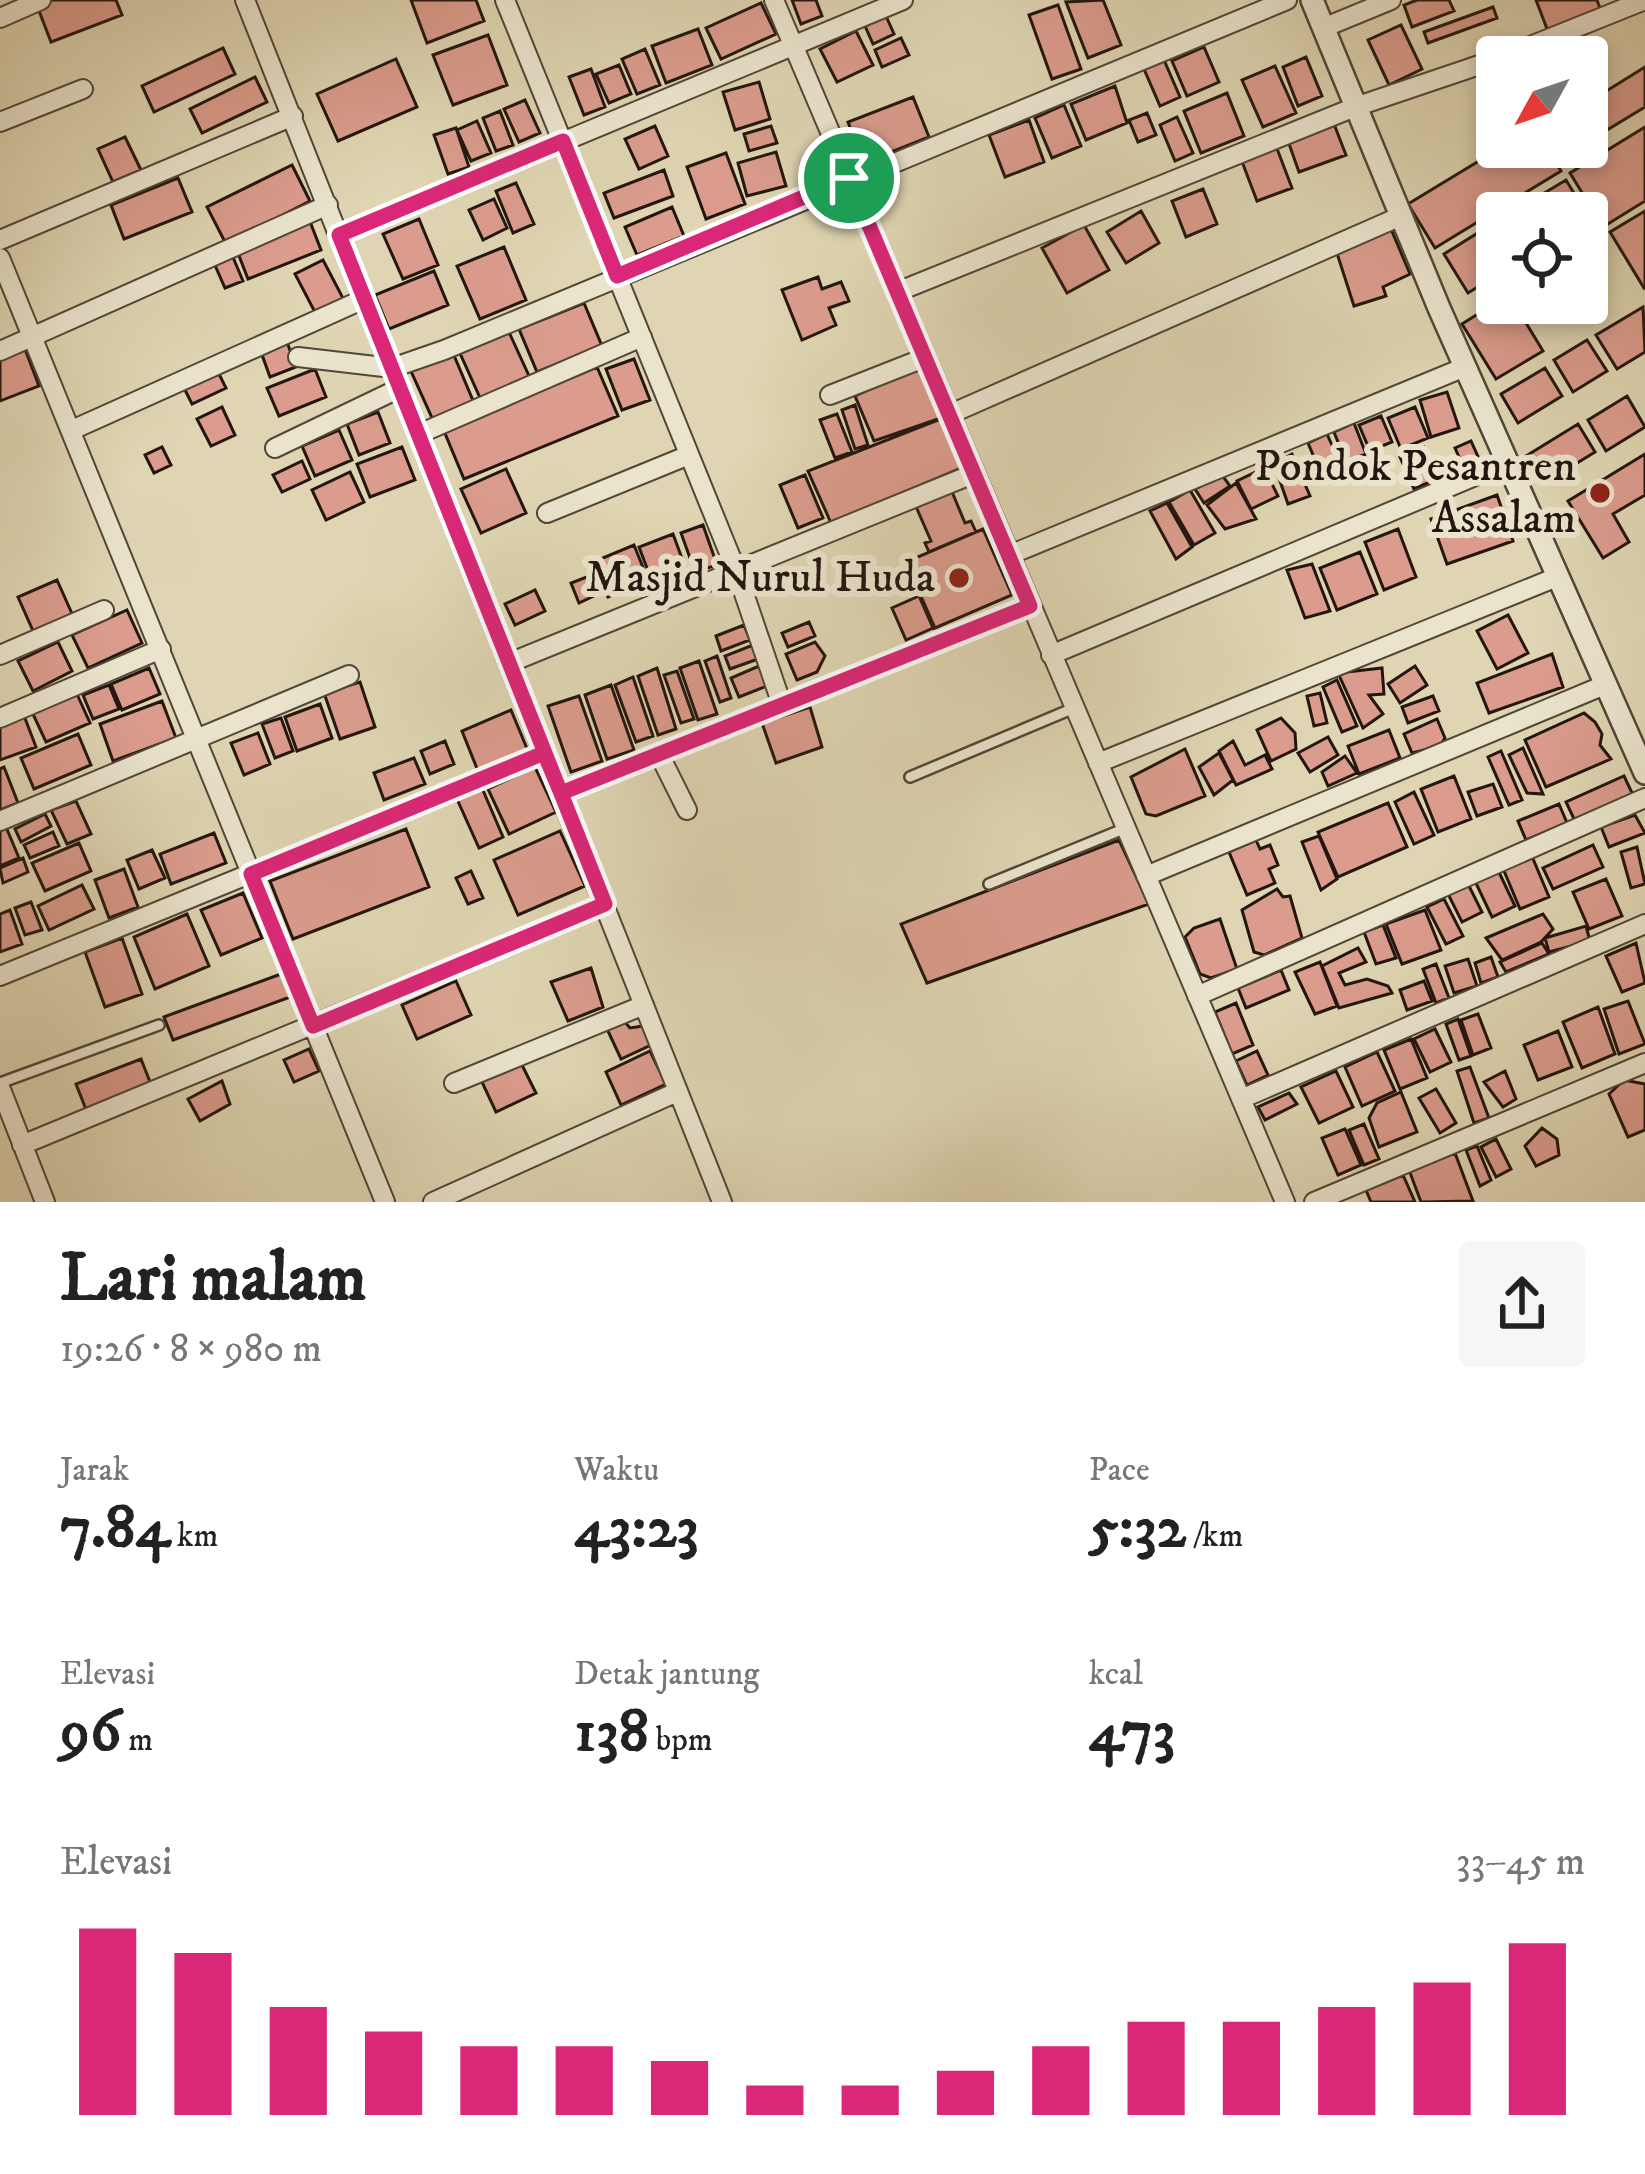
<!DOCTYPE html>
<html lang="id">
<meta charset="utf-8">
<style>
:root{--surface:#fff;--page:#f6f6f6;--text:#222;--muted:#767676;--accent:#db2777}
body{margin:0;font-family:"IM FELL DW Pica",serif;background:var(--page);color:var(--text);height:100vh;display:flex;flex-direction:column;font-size:45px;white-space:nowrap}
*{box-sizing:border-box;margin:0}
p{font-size:39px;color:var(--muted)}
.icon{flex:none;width:66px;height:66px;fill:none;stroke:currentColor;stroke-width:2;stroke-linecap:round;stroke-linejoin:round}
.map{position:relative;height:1202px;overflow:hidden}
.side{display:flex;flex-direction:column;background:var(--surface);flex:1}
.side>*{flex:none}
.needle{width:78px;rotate:230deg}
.fabs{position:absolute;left:1476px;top:36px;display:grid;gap:24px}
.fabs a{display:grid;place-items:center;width:132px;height:132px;border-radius:12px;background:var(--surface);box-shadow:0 6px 18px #0003;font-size:60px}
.pin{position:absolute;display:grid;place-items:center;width:102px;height:102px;color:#fff;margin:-51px;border:6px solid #fff;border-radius:50%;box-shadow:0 3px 12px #0007}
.round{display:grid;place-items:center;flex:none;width:126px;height:126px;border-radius:12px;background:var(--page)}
.summary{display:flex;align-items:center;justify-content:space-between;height:204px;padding:0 60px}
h1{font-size:66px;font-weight:800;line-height:90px}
.stats{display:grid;grid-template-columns:repeat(3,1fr);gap:18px;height:204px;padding:12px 60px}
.stats div{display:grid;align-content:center}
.stats b{font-size:60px;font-weight:800}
.stats small{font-size:33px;font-weight:400}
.stats p{font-size:33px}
.chart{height:336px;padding:24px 60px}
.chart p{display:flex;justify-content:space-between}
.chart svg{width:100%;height:216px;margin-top:12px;stroke:var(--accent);stroke-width:6}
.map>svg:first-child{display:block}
</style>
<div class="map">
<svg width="1645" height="1202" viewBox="0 0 1645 1202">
<rect width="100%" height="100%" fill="#dfd5b2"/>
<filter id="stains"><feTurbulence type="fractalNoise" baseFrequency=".00167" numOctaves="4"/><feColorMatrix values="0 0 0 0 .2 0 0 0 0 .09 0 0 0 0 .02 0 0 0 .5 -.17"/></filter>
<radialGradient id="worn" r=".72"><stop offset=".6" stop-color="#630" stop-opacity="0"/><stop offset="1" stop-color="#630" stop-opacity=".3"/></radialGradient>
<path fill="#db9c8d" stroke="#23160f" stroke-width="3" d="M43 0H116L122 15 51 42 36 3Z
M411 0H476L484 21 427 43Z
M792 0H816L822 16 801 24Z
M1103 0 1121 45 1088 58 1066 2Z
M1417 0H1449L1454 11 1412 27 1404 5Z
M1536 0H1597L1602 14 1549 34Z
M761 3 776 34 721 59 706 28Z
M1058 5 1081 69 1052 79 1029 15Z
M1493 7 1497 18 1428 43 1424 32Z
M886 16 894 34 873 44 865 26Z
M1401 25 1422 69 1389 85 1368 40Z
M698 29 712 65 666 83 652 46Z
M856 31 873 65 837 82 820 49Z
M488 35 507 85 453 105 433 55Z
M901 38 909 55 882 67 875 50Z
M1589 40 1595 55 1561 57 1558 51Z
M1204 47 1219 82 1187 96 1172 61Z
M223 48 235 74 154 112 142 86Z
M645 49 660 85 637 94 622 59Z
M1306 57 1322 96 1298 106 1283 67Z
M396 59 417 107 338 141 317 94Z
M1164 60 1180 97 1160 106 1144 69Z
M619 65 631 94 609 103 596 74Z
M1275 66 1296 113 1263 127 1242 80Z
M1645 67V107L1587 142V103Z
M591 69 605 107 584 115 569 77Z
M255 77 267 102 202 133 190 109Z
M759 82 770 119 735 130 723 92Z
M1115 86 1127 123 1086 140 1071 104Z
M1227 93 1244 136 1201 153 1184 111Z
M913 97 929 137 864 163 848 122Z
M525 100 540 133 519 142 504 109Z
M1064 105 1081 146 1052 158 1035 118Z
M500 111 513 145 496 151 483 118Z
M1147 113 1156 135 1138 142 1129 120Z
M1177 117 1193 153 1175 161 1160 125Z
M1029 120 1044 162 1005 177 989 135Z
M477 121 491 153 471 161 457 130Z
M1334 124 1346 155 1299 172 1288 141Z
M655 126 668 156 639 169 625 139Z
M771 126 777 143 749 151 744 134Z
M1645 127V201L1603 227 1570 173Z
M456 128 469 167 448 174 434 135Z
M125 137 141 170 113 182 98 149Z
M1276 146 1292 188 1257 201 1241 159Z
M1502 147H1546L1561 171 1435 248 1408 204Z
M776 152 786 186 747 196 738 163Z
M726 153 745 204 706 219 687 167Z
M292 165 310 201 226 244 207 207Z
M664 170 673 196 614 218 604 193Z
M178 178 192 212 124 239 111 205Z
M1566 180 1586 213H1511Z
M516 183 534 224 513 233 496 191Z
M1203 189 1217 224 1186 237 1172 201Z
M494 199 507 228 483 240 469 210Z
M672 207 684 236 637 255 625 227Z
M1141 211 1159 243 1126 263 1107 232Z
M1645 211V287L1644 288 1610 232Z
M309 219 321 250 248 279 236 248Z
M419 219 438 265 403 279 383 234Z
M1497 221V275L1468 293 1444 254Z
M1084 225 1109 270 1067 293 1042 248Z
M1391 229 1410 274 1383 287 1386 296 1354 306 1335 247Z
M504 247 526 300 480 319 457 266Z
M232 255 243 281 225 288 214 263Z
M323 260 345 302 317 316 295 274Z
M434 271 448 305 389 329 375 295Z
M818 277 822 289 841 282 849 301 829 308 836 325 802 340 782 290Z
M1497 302 1514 303 1543 351 1496 379 1462 324Z
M584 303 602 346 537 372 519 329Z
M1643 307 1645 352 1617 369 1596 335Z
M508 330 530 378 481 400 459 351Z
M1587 340 1607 371 1573 392 1554 360Z
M287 342 296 367 270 377 261 352Z
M25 349 39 386 0 401V359Z
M453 353 474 403 433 420 410 369Z
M634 359 650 400 622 410 606 369Z
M597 367 618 416 464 479 444 431Z
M920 367 941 418 874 441 855 396Z
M216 368 226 388 192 404 182 384Z
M1545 368 1562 396 1518 423 1501 394Z
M315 369 326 397 279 416 267 388Z
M1447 392 1459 428 1431 437 1420 400Z
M1627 396 1645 427 1606 451 1588 420Z
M855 405 868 445 855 449 842 410Z
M222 407 235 435 211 446 197 419Z
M1415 407 1428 438 1401 449 1388 418Z
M378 412 390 443 359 455 347 424Z
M837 414 852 452 835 458 820 420Z
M1381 416 1392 442 1370 451 1359 425Z
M943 418 964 467 831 523 808 471Z
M1354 423 1366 454 1346 462 1334 432Z
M1578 424 1595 452 1543 484 1526 456Z
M339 430 352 460 315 476 302 446Z
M1327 434 1342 468 1322 476 1308 443Z
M1471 441 1480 461 1464 468 1455 448Z
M162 447 171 465 154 473 145 455Z
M402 447 415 480 370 497 357 464Z
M1424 447 1437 479 1414 489 1400 457Z
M1292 454 1310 496 1288 504 1274 464Z
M1645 454V495L1613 514 1629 542 1603 558 1568 501Z
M302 461 310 479 282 492 273 475Z
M1264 468 1278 496 1251 509 1237 481Z
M506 469 526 513 481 533 461 489Z
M350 472 364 502 326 520 312 490Z
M805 475 823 518 798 528 780 485Z
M1222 475 1230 486 1204 503 1195 489Z
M1236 483 1256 519 1225 529 1207 505Z
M950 487 965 523 971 521 976 532 929 552 925 543 931 541 914 502Z
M1190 490 1215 533 1194 545 1169 502Z
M1497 495 1513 541 1447 564 1431 519Z
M1167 503 1192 547 1176 559 1150 511Z
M703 525 717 565 695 572 681 533Z
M983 529 1012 595 935 628 906 562Z
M1398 529 1416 577 1384 590 1365 542Z
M673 534 687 572 653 584 639 547Z
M634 545 648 580 608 597 593 562Z
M1360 552 1377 594 1337 610 1320 568Z
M1312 564 1330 611 1305 618 1287 570Z
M592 575 600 593 579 603 571 583Z
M57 580 73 616 34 633 18 597Z
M535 590 545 611 515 625 505 604Z
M919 596 933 628 906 640 892 608Z
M127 610 142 643 88 668 72 635Z
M1508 615 1528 653 1497 669 1477 631Z
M809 622 815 636 788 647 782 633Z
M744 625 750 640 721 651 716 636Z
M58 642 72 671 33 691 18 661Z
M815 642 825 656 817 672 797 680 786 654Z
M753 645 758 659 730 669 725 656Z
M1552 654 1563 687 1489 713 1477 683Z
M717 656 731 698 720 702 705 661Z
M699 661 717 714 698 720 680 668Z
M759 666 767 686 739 697 731 678Z
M1415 666 1427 685 1400 703 1388 684Z
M149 668 160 694 122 710 111 684Z
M657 668 676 729 658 735 638 676Z
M1382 668 1384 694 1369 695 1383 714 1363 728 1338 673Z
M677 671 694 719 681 723 664 675Z
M633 677 653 736 636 742 615 685Z
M1337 680 1357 726 1342 732 1323 687Z
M360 682 375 727 340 739 324 693Z
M109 685 119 709 93 719 83 695Z
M611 685 634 750 607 759 585 695Z
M76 692 90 723 46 742 32 712Z
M1320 693 1327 723 1314 726 1307 696Z
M579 696 602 761 571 772 548 706Z
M1433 696 1439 711 1408 723 1402 707Z
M162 701 176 738 113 761 100 724Z
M320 704 332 738 297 751 285 717Z
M810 707 822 747 776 763 762 723Z
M511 710 528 751 478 771 462 731Z
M23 713 36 747 0 760V723Z
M1584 713 1595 722 1602 734 1600 745 1611 759 1546 787 1525 740Z
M281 718 293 751 275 758 262 724Z
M1281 718 1295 733 1296 749 1271 761 1257 730Z
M1437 719 1445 738 1440 746 1412 753 1404 734Z
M1389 730 1400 758 1359 774 1348 746Z
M258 733 270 764 244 775 231 743Z
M78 734 91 765 34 789 21 758Z
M1328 737 1338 755 1310 772 1298 753Z
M445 741 454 764 430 774 421 751Z
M1233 741 1245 765 1265 755 1272 769 1236 785 1219 751Z
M1523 748 1543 794 1527 793 1509 755Z
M1185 749 1205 796 1156 816 1146 814 1131 777Z
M1501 751 1522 800 1509 805 1488 757Z
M1219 753 1233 780 1214 795 1199 767Z
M1345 756 1357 773 1328 786 1322 772Z
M414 758 425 784 384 800 374 773Z
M4 767 18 803 0 810V769Z
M535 767 556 812 509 834 488 789Z
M1454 776 1471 819 1438 832 1421 789Z
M1624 776 1633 795 1575 821 1566 802Z
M1493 784 1502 807 1477 816 1468 792Z
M482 788 503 837 479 848 457 799Z
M1414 792 1434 835 1414 844 1395 802Z
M76 801 91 834 67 844 51 810Z
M1388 803 1407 847 1338 877 1318 832Z
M1559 804 1567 823 1526 840 1518 821Z
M45 814 51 826 21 842 15 829Z
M1635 815 1645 833 1609 847 1601 827Z
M6 827 19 858 0 866V830Z
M406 829 429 887 293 939 270 881Z
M560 831 585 886 518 915 494 860Z
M53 832 59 846 30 858 24 845Z
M214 833 226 863 171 884 160 854Z
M1319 836 1337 879 1321 890 1302 842Z
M1119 840 1149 904 927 983 901 924Z
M1256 840 1260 849 1270 845 1278 865 1269 869 1275 883 1247 895 1229 852Z
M79 843 91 871 45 891 32 863Z
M1593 845 1603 867 1553 889 1543 868Z
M1637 847 1645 884 1631 888 1621 852Z
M152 850 165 878 139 889 127 860Z
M1531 854 1549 897 1520 909 1502 866Z
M23 858 28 872 3 883 0 868Z
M1497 868 1515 906 1492 917 1474 879Z
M124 869 138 907 109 918 95 880Z
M471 871 483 898 468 904 456 878Z
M1606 879 1622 916 1589 929 1573 892Z
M1467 882 1482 912 1462 922 1447 892Z
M82 885 94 909 49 930 38 906Z
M1277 889 1283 897 1290 896 1302 938 1264 955 1254 952 1242 910Z
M243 893 262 938 221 955 201 910Z
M1444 899 1463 936 1446 944 1427 907Z
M31 902 42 930 25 935 15 908Z
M10 910 22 944 0 952V914Z
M1425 910 1441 950 1402 964 1386 924Z
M187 914 209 966 155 989 134 937Z
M1543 914 1553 929 1541 942 1502 960 1486 938Z
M1220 919 1237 969 1211 978 1200 974 1185 937 1194 928Z
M1383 925 1396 958 1376 964 1364 932Z
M1586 926 1590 941 1549 952 1545 938Z
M122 938 142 994 105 1007 85 952Z
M1542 943 1549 954 1506 972 1500 962Z
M1636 943 1645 983 1622 992 1606 956Z
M1358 948 1366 962 1339 973 1345 985 1367 979 1388 986 1392 993 1339 1008 1322 966Z
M1491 957 1498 977 1481 983 1475 963Z
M1468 959 1477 986 1454 993 1445 966Z
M1320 962 1337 1006 1315 1014 1295 972Z
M1436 964 1449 998 1436 1003 1423 969Z
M591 968 603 1007 568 1021 551 982Z
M1281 970 1289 990 1246 1008 1238 988Z
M281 974 290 997 173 1040 164 1017Z
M456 981 471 1015 417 1039 402 1005Z
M1424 981 1432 1001 1407 1010 1400 990Z
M1628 1001 1645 1044 1619 1054 1604 1009Z
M1236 1003 1253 1045 1232 1054 1215 1012Z
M1598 1007 1615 1054 1582 1068 1563 1022Z
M1478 1014 1491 1048 1473 1055 1461 1020Z
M1458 1019 1471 1056 1459 1060 1446 1024Z
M624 1021 630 1028 643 1026 651 1045 621 1059 607 1029Z
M1435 1029 1451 1062 1430 1072 1414 1039Z
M1558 1031 1572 1067 1538 1080 1524 1045Z
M1411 1039 1427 1078 1400 1089 1384 1050Z
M309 1049 319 1071 294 1082 284 1060Z
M650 1051 666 1084 621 1105 606 1072Z
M1257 1051 1268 1075 1247 1085 1236 1061Z
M1377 1052 1395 1091 1362 1106 1345 1067Z
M141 1059 152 1087 87 1112 76 1084Z
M520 1061 536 1093 496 1112 481 1080Z
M1470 1067 1489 1118 1474 1123 1457 1071Z
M1336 1071 1353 1107 1319 1123 1301 1087Z
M1505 1071 1516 1099 1503 1107 1484 1082Z
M1624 1080 1645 1084V1130L1628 1137 1609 1094Z
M222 1081 230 1104 200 1121 188 1099Z
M1436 1089 1456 1123 1440 1133 1419 1098Z
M1401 1092 1417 1132 1379 1147 1369 1118 1377 1103Z
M1289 1093 1297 1104 1265 1120 1258 1107Z
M1364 1124 1379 1159 1364 1165 1349 1130Z
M1542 1128 1557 1139 1559 1155 1536 1166 1525 1146Z
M1345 1129 1361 1165 1338 1175 1322 1138Z
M1496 1139 1511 1169 1496 1177 1481 1147Z
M1477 1146 1491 1180 1480 1186 1466 1150Z
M1455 1153 1473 1201 1421 1202 1409 1170Z
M1403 1175 1415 1202H1371L1366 1190Z"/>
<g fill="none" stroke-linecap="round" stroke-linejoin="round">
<defs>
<path id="service" d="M910 777 1074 708
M989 884 1126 828
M0 1083 159 1025"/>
<path id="minor" d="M245 0 722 1202
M505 0 736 570 782 705
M774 0 1285 1202
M0 18 41 0
M1323 28 1391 0
M1503 57 1645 0
M0 122 83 89
M339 235 903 0
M0 240 293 116
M0 258 385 1202
M897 292 1355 107 1497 59
M0 351 328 205
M298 357 392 368 444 350 1287 0
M830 395 924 358
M948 415 1401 216
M72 430 364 299
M419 434 642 337
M275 448 400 388
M547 513 689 455
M1007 556 1465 367
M0 655 104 610
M1051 655 1506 463
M509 663 973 474
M0 718 161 649
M659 754 687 810
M1098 763 1557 577
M561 793 1030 606
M0 821 349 675
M1146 876 1607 684
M0 976 545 753
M1197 996 1645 798
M454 1083 644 1005
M0 1087 45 1202
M1241 1099 1645 924
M22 1145 605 904
M433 1202 677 1092
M1314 1202 1645 1063"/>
<path id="tertiary" d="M1312 0 1439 308 1645 773"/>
</defs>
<use href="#service" stroke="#524638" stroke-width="14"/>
<use href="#minor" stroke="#524638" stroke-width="22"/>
<use href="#tertiary" stroke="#524638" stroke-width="26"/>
<use href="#service" stroke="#eae4cd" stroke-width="9"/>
<use href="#minor" stroke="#eae4cd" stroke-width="18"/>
<use href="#tertiary" stroke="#eae4cd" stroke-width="21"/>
</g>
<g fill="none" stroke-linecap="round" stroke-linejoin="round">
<defs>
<path id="route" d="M849 178 617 276 563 141 339 235 605 904 313 1026 251 874 544 753 561 793 1030 606 849 178"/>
</defs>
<use href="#route" stroke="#fff" stroke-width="24"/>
<use href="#route" stroke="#db2777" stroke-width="15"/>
</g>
<g fill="#8f2418" stroke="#eae4cd" stroke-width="4.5">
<circle cx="1600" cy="493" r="12"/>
<circle cx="959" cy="578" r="12"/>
</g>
<g text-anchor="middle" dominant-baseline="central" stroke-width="12" stroke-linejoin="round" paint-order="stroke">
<g font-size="45" fill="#23160f" stroke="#eae4cd" text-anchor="end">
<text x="1576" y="467">Pondok Pesantren<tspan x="1576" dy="52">Assalam</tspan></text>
<text x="935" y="578">Masjid Nurul Huda</text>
</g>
</g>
<rect width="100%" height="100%" filter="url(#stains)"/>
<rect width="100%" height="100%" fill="url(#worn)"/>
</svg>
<div class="fabs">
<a><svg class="needle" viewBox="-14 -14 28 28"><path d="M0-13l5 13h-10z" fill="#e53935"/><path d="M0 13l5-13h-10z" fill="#767676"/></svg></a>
<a><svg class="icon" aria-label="locate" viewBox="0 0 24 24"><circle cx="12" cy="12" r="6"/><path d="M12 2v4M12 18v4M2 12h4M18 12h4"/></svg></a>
</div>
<div class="pin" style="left:849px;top:178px;background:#1e9e55"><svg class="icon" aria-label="arrive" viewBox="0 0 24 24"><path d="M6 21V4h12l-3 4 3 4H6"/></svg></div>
</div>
<section class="side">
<div class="summary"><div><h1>Lari malam</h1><p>19:26 · 8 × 980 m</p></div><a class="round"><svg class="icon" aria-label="share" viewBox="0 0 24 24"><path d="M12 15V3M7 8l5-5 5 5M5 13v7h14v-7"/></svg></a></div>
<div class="stats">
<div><p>Jarak</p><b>7.84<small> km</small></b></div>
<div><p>Waktu</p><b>43:23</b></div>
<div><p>Pace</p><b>5:32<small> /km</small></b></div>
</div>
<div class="stats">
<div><p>Elevasi</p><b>96<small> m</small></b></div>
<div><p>Detak jantung</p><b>138<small> bpm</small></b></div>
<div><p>kcal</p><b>473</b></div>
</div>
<div class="chart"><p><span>Elevasi</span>33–45 m</p>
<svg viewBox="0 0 160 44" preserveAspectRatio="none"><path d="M5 44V6M15 44V11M25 44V22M35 44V27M45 44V30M55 44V30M65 44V33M75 44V38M85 44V38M95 44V35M105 44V30M115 44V25M125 44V25M135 44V22M145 44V17M155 44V9"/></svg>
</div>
</section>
